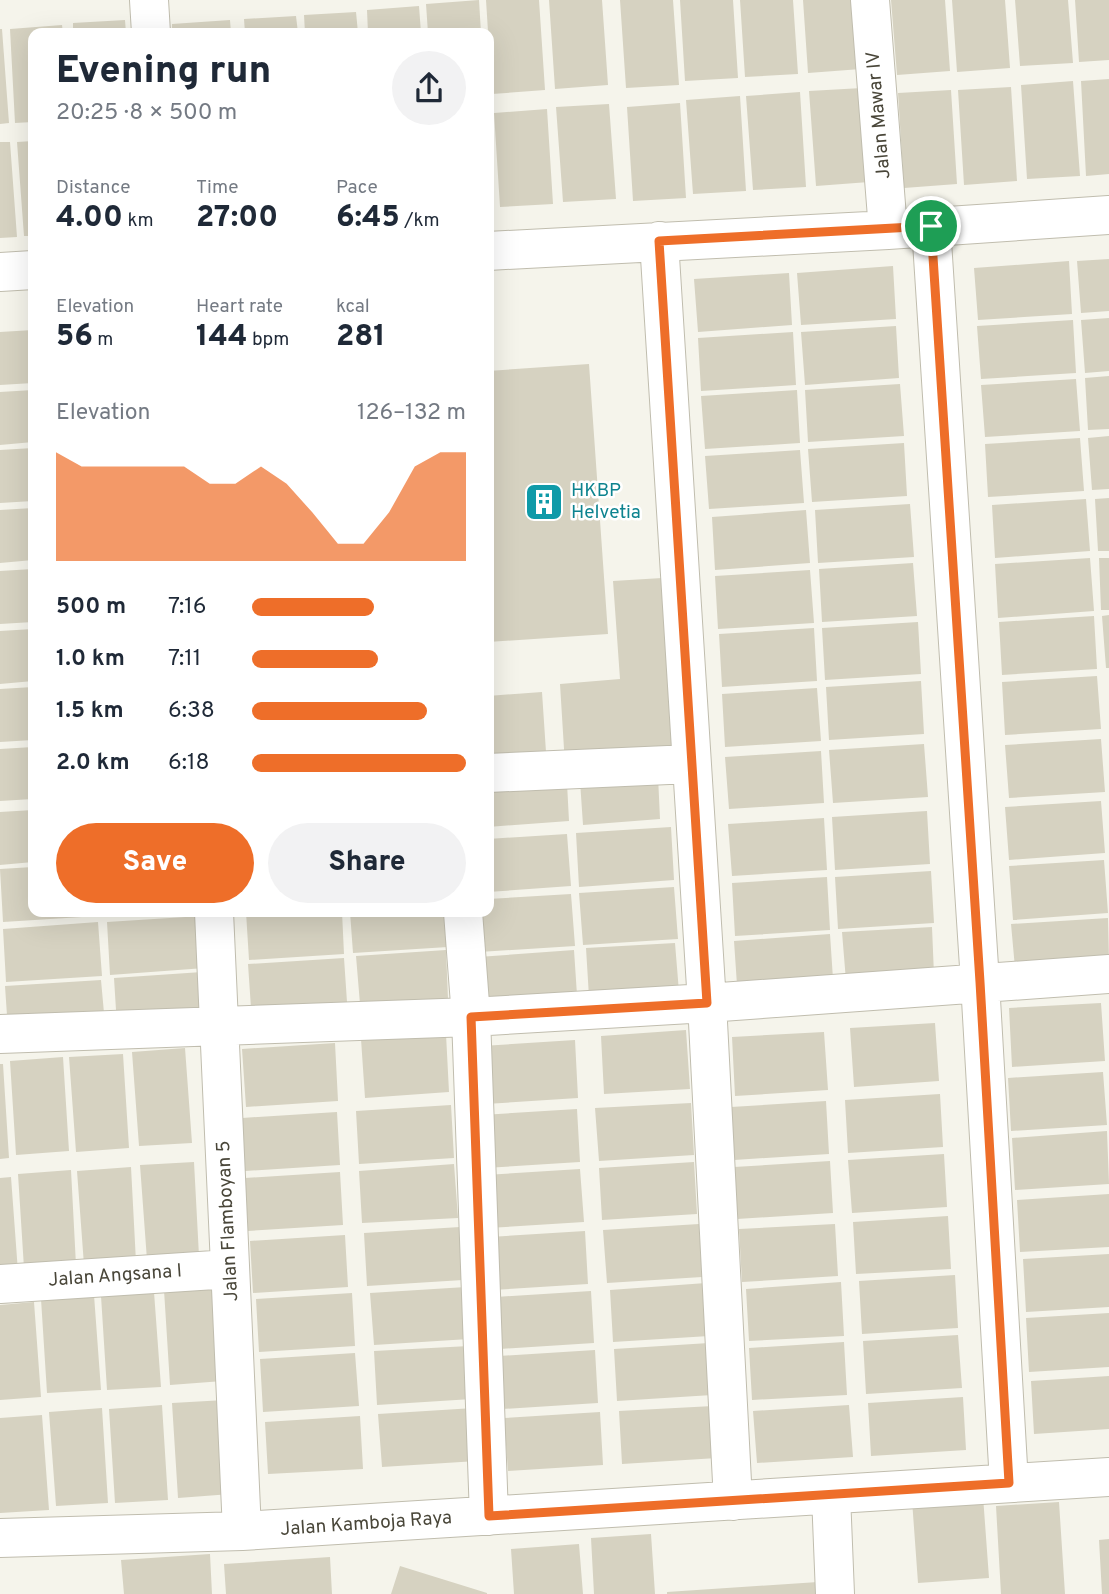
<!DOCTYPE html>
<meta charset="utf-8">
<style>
:root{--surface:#fff;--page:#f2f2f3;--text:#1f2937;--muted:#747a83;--accent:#ee6e29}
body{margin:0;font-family:Overpass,sans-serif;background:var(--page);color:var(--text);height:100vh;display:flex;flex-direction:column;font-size:26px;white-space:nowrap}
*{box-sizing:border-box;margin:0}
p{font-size:23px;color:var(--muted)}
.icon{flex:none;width:38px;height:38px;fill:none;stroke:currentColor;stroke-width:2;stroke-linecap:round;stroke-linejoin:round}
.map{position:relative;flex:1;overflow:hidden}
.panel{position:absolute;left:28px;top:28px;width:466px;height:889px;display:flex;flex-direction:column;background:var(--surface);border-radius:14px;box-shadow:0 7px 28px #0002}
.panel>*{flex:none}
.pin{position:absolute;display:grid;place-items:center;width:60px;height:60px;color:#fff;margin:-30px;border:4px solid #fff;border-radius:50%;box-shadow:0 2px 7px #0007}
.round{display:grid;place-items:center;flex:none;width:74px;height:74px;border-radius:37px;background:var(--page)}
.overview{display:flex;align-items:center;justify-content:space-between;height:119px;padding:0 28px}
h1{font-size:38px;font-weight:800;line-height:52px}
.stats{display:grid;grid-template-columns:repeat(3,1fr);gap:10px;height:119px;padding:7px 28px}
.stats div{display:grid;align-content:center}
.stats b{font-size:30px;font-weight:800}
.stats small{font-size:19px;font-weight:400}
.stats p{font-size:19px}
.chart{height:196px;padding:14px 28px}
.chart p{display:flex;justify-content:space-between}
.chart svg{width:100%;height:126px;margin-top:7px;fill:var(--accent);opacity:.7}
.button{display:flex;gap:14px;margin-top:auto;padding:14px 28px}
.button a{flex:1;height:80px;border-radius:42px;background:var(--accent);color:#fff;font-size:28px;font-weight:800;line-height:80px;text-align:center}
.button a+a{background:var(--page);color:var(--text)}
ul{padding:0 28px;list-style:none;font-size:23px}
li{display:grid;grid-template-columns:112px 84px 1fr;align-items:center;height:52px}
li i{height:18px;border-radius:9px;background:var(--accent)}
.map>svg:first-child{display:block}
</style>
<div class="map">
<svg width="1109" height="1594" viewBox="0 0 1109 1594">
<rect width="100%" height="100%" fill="#f5f4eb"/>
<path fill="#d6d2c1" d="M479 0 481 33H428L426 4Z
M486 0H539L545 90 492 94Z
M549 0H602L608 85 555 89Z
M620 0H673L679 85 626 88Z
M680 0H733L738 78 685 81Z
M740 0H793L798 74 745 77Z
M803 0H856L861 69 808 73Z
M891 0H945L950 71 897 75Z
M952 0H1005L1010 68 957 72Z
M1015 0H1068L1073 63 1020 66Z
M1075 0H1109V60L1079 62Z
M419 6 421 33H368L367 10Z
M356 12 358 33H305L304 15Z
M296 16 298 33H245L244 19Z
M125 20 126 33H73V23Z
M230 20 231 33H172V24Z
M62 25 63 33H33V122L15 123 10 29Z
M0 29H2L9 123 0 124Z
M1109 79V174L1086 176 1081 81Z
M1073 81 1080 176 1027 179 1021 85Z
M1011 87 1017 181 964 185 958 90Z
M862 88 869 182 816 186 809 91Z
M951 90 957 184 904 188 898 93Z
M800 92 806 187 753 190 746 96Z
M740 96 746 191 693 194 686 100Z
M680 103 686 198 633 201 627 107Z
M609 104 616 199 563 202 556 107Z
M547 109 553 204 500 207 494 113Z
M33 141V236H24L17 142Z
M0 142H10L17 237 0 238Z
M1109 259V311L1081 313 1077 261Z
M1069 261 1072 314 978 320 974 268Z
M893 266 896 319 801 325 797 273Z
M789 273 792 325 698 332 694 279Z
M1109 318V371L1085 373 1081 320Z
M1073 320 1076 373 981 379 977 326Z
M896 326 899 378 805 385 801 332Z
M33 330V383L0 385V332Z
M793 332 796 385 701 391 698 338Z
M589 364 608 634 488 642V371Z
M1109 376V429L1088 430 1085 378Z
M1076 379 1080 431 985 437 981 385Z
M900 384 904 436 808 442 805 390Z
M33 390V442L0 445V392Z
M797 390 800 443 705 449 701 396Z
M1109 436V489L1092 490 1088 438Z
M1080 438 1084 491 988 497 985 444Z
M904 443 907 496 812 502 808 449Z
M33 448V501L0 503V450Z
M800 450 804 503 709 509 705 456Z
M1109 498V551H1098L1095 499Z
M1086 499 1090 551 995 558 992 505Z
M910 504 914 557 818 563 815 510Z
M33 508V560L0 563V510Z
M806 510 810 563 715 570 712 517Z
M1090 558 1094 611 998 618 995 564Z
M1099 558H1109V610H1101Z
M913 563 917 616 822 622 819 569Z
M33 569V622L0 624V571Z
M810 570 814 623 718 629 715 576Z
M662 578 676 757 565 765 560 684 620 679 613 581Z
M1109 615V668H1106L1102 616Z
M1094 616 1097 669 1002 675 999 622Z
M918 622 921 674 825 680 822 628Z
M814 628 817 681 722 687 719 634Z
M33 629V681L0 684V631Z
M1097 676 1101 729 1005 735 1002 682Z
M921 681 924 734 829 740 826 687Z
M33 687V740L0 742V689Z
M817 688 821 741 725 747 722 694Z
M542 692 547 767 488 771V696Z
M1101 739 1105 792 1009 798 1005 745Z
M924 744 928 797 833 803 829 750Z
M33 747V799L0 801V749Z
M821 751 824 803 729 809 725 757Z
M658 776 660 819 583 825 580 781Z
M567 783 569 821 488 827V787Z
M1101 801 1105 853 1009 860 1005 807Z
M33 810V862L0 865V812Z
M927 811 930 864 835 870 832 817Z
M824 818 827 870 732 876 728 824Z
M671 827 674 880 579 887 576 833Z
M567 834 571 886 488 892V839Z
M1104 860 1108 913 1013 920 1009 866Z
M33 867V912H98V916L3 922 0 869Z
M931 871 934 923 838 929 835 877Z
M827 877 830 930 735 936 732 883Z
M674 887 678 939 583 945 579 893Z
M571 894 575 946 479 952 476 912H488V899Z
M246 912H342L344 954 249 960Z
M350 912H446L448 947 353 953Z
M201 916 205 968 110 975 107 922Z
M1108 918 1109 962 1015 968 1011 924Z
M98 922 102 976 6 982 3 929Z
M932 927 934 975 846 981 842 932Z
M830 934 833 979 737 985 734 941Z
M675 943 679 992 589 997 586 948Z
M446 950 448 999 360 1004 356 956Z
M574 950 577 995 481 1001 478 957Z
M344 958 347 1002 251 1008 248 964Z
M202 972 206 1020 117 1026 114 978Z
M101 980 105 1024 8 1030 5 986Z
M1101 1003 1105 1061 1012 1067 1009 1008Z
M935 1023 939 1081 854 1087 850 1028Z
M686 1030 690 1089 604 1094 601 1036Z
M824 1032 828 1090 735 1096 732 1037Z
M446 1034 449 1092 365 1098 361 1039Z
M575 1040 578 1098 486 1104 482 1046Z
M335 1043 338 1101 246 1107 242 1049Z
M185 1048 192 1143 139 1146 132 1052Z
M123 1054 129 1148 76 1152 69 1057Z
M63 1057 69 1151 16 1155 10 1061Z
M0 1064H3L9 1158 0 1159Z
M1103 1072 1107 1125 1011 1131 1008 1078Z
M940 1094 943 1147 848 1153 845 1100Z
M826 1101 829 1154 734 1160 731 1107Z
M691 1103 694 1155 599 1161 595 1108Z
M451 1105 454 1158 359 1164 356 1111Z
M577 1109 580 1162 485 1168 482 1115Z
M337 1112 340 1165 245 1171 242 1118Z
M1107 1131 1109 1184 1015 1190 1012 1138Z
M944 1154 947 1207 852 1213 848 1160Z
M830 1161 833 1213 737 1219 734 1167Z
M194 1162 199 1256 147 1260 140 1165Z
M694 1162 697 1214 602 1220 599 1168Z
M454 1164 458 1218 362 1223 359 1171Z
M131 1167 136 1262 84 1265 77 1171Z
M580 1169 584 1222 488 1228 485 1175Z
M71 1170 76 1265 24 1268 18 1174Z
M340 1172 343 1225 248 1231 245 1178Z
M11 1177 18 1272 0 1273V1178Z
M1109 1194V1247L1020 1252 1017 1200Z
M948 1216 951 1269 856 1274 853 1222Z
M699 1224 702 1277 607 1283 603 1230Z
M835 1224 838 1276 742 1282 739 1229Z
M460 1227 463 1280 367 1286 364 1233Z
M585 1231 588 1284 493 1290 490 1237Z
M345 1235 348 1287 253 1293 250 1241Z
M1109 1254V1307L1026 1312 1023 1259Z
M955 1275 958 1328 862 1334 859 1281Z
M841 1282 844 1336 749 1341 746 1289Z
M706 1283 709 1336 613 1342 610 1290Z
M217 1287 223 1381 170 1385 164 1290Z
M466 1287 469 1339 374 1345 370 1293Z
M591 1291 594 1343 500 1349 496 1297Z
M154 1292 161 1387 107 1390 101 1296Z
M352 1293 355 1346 259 1352 256 1299Z
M94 1295 101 1390 47 1393 41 1299Z
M34 1302 41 1397 0 1400V1305Z
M1109 1313V1367L1029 1372 1026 1318Z
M958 1335 962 1388 866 1394 863 1341Z
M844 1342 847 1395 752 1400 749 1348Z
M709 1343 712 1395 617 1401 614 1349Z
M469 1346 472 1399 377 1405 374 1351Z
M595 1350 598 1403 502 1409 499 1356Z
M355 1353 359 1406 263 1412 260 1359Z
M1109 1376V1429L1034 1434 1031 1381Z
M963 1397 966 1450 871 1456 868 1403Z
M225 1400 231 1494 178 1498 172 1403Z
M162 1405 168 1500 115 1503 109 1409Z
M849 1405 853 1457 757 1463 753 1411Z
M713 1406 717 1458 622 1464 619 1411Z
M102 1408 108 1503 56 1506 49 1412Z
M474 1408 477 1461 382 1467 378 1414Z
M600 1412 603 1465 508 1471 504 1418Z
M42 1415 49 1510 0 1513V1418Z
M360 1416 363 1469 268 1474 265 1422Z
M983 1496 989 1578 918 1583 912 1500Z
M1059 1502 1065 1594H1001L996 1506Z
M651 1534 655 1594H594L591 1538Z
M1109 1539V1594H1102L1099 1540Z
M579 1544 583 1594H514L511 1549Z
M210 1554 212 1594H124L121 1560Z
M330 1557 332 1594H226L224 1564Z
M400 1566 487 1593V1594H391Z
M818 1582V1594H667V1592Z"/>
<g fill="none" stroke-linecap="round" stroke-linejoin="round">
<defs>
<path id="street" d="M149 0 151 33
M870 0 888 230
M931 226 980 982 1009 1483
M659 241 707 1003 733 1501
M488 251 888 230 1109 215
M0 272 33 270
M488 773 691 764
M214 912 242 1531
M463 912 471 1017 489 1516
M0 1034 471 1017 707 1003 1109 974
M0 1284 230 1269
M831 1495 835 1594
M0 1538 242 1531 1109 1477"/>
</defs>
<use href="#street" stroke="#c0bdae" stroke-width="40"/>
<use href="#street" stroke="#fff" stroke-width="38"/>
</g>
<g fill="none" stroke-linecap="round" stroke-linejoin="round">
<defs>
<path id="route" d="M931 226 980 982 1009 1483 489 1516 471 1017 707 1003 659 241Z"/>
</defs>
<use href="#route" stroke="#fff" stroke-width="14"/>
<use href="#route" stroke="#ee6e29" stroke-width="9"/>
</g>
<defs>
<symbol id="building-square" viewBox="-11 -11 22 22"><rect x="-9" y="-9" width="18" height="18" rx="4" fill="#0f9aa8" stroke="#fff"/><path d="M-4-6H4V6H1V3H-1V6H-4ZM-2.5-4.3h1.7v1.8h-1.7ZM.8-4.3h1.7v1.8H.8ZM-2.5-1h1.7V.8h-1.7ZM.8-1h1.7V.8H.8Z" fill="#fff"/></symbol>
</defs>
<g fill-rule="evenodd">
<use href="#building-square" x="522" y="480" width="44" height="44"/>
</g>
<g text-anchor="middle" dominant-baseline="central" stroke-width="5" stroke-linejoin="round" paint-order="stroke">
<g font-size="19" fill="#494639" stroke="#fff">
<text transform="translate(879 115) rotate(-95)">Jalan Mawar IV</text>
<text transform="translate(228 1221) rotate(-93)">Jalan Flamboyan 5</text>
<text transform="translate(115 1276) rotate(-4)">Jalan Angsana I</text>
<text transform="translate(366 1524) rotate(-4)">Jalan Kamboja Raya</text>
</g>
<g font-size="19" fill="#0d838f" stroke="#fff" text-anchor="start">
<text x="571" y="491">HKBP<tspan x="571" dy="22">Helvetia</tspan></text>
</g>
</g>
</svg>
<div class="pin" style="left:931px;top:226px;background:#1e9e55"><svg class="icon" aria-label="arrive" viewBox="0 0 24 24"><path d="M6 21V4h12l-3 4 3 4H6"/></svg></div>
<section class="panel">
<div class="overview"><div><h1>Evening run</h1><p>20:25 · 8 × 500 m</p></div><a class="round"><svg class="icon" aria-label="share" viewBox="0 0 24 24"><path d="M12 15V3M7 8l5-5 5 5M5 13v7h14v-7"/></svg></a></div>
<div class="stats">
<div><p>Distance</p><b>4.00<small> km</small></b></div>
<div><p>Time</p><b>27:00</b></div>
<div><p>Pace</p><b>6:45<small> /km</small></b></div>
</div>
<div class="stats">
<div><p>Elevation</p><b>56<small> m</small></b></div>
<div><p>Heart rate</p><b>144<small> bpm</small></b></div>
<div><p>kcal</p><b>281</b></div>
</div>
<div class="chart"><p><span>Elevation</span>126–132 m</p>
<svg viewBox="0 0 160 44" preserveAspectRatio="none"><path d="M0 44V6L10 11L20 11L30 11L40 11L50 11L60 17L70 17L80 11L90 17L100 27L110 38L120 38L130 27L140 11L150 6L160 6V44z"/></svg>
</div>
<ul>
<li><b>500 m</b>7:16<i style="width:57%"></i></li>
<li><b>1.0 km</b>7:11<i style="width:59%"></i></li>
<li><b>1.5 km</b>6:38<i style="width:82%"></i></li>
<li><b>2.0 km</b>6:18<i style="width:100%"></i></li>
</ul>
<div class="button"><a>Save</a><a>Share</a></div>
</section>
</div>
